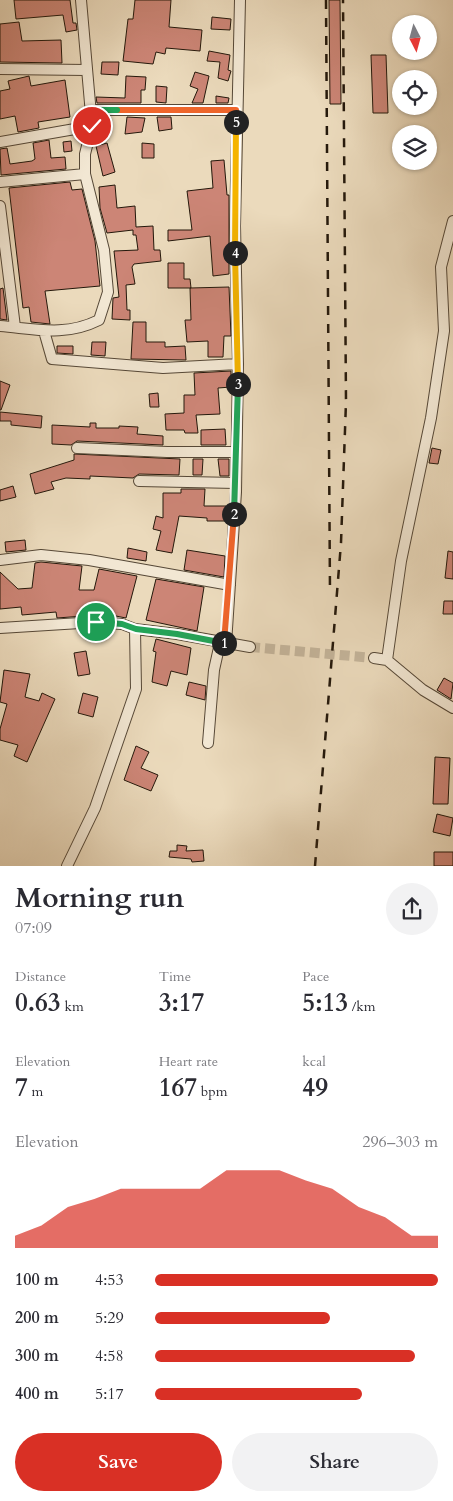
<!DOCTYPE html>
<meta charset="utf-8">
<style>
:root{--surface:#fff;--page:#f2f2f3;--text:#2b2b33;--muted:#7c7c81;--accent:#d93025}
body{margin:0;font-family:Cardo,serif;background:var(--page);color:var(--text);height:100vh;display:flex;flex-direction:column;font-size:19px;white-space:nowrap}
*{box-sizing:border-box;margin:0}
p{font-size:16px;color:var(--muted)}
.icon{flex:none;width:28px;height:28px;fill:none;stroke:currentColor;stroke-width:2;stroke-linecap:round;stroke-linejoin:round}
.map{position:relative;height:866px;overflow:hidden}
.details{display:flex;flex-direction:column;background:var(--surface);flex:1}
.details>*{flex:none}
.needle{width:32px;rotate:174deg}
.fabs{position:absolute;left:392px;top:15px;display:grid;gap:10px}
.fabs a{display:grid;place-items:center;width:45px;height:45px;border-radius:50%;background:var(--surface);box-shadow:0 1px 4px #0004;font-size:25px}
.pin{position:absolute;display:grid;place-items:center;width:42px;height:42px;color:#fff;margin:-21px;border:2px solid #fff;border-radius:50%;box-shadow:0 1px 5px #0007}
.km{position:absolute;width:25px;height:25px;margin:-12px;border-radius:50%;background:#222;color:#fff;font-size:14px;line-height:25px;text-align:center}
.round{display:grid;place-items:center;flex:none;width:52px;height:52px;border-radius:26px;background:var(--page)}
.headline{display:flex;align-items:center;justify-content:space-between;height:85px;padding:0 15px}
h1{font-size:28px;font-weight:700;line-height:38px}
.stats{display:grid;grid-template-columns:repeat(3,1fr);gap:8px;height:85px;padding:5px 15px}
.stats div{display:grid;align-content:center}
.stats b{font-size:25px;font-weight:700}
.stats small{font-size:14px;font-weight:400}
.stats p{font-size:14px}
.chart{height:140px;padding:10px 15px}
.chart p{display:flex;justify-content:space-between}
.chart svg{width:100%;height:90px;margin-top:5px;fill:var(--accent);opacity:.7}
.button{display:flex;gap:10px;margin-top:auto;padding:10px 15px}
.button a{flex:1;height:58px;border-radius:30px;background:var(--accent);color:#fff;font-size:20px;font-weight:700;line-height:58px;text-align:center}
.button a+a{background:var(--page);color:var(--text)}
ul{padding:0 15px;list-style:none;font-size:16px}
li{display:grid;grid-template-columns:80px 60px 1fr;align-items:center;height:38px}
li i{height:12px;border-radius:6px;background:var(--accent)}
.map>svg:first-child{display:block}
</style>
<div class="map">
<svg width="453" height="866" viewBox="0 0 453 866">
<rect width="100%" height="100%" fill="#ebdabc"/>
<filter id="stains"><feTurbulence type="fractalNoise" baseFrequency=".004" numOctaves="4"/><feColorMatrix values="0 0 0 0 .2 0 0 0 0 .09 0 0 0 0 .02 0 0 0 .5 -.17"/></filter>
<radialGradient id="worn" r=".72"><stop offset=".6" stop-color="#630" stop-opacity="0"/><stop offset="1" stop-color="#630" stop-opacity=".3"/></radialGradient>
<path fill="#cc8576" stroke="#24180b" d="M14 0H70L73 23H76L77 30 66 32 63 15 16 19Z
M135 0H171L169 27 202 30 200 51 166 48 165 54 156 52 153 64 123 61 128 19H133Z
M329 0H340L341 104H330Z
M212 17 231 19 230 30 211 29Z
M19 22 22 41 61 40 62 63 0 62V24Z
M209 51 230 55 228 70 231 71 228 81 218 78 220 62 207 61Z
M371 55H386L388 113H373Z
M102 62H119L118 75 101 74Z
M195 72 209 76 203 103H192L198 89 190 86Z
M29 76 31 86 65 80 70 117 38 122 39 128 18 132 15 116 0 119V91L10 89 8 81Z
M126 76 146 77 145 90H141V103H97L96 97 125 98Z
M156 86 167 87 166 103 156 102Z
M216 96 229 98 228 103H216Z
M127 117 145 118 142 132 125 134Z
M157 117H171L172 129 159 131Z
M49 140 51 158 65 157 66 169 1 175 0 149 7 148 10 164 32 161 35 159 33 143Z
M71 141 72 151 64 152 63 142Z
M107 143 115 172 103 176 96 146Z
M142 143 154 144V158H142Z
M224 160 227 195H229V274L213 276 210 236 168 241V230H192L187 191 213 188 211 161Z
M70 182 72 190 82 189 95 241 100 286 45 291 50 324 31 322 29 307 23 308 9 188Z
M115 185 117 208 135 206 136 227 153 226 154 250H160L161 261 134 264 132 267 135 284 126 285 127 310H130V320L112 319 113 298 119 297 114 251 138 250 136 235H133V230L107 233 100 208 99 187Z
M168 263H184V279H190L191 288H168Z
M229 287 231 336H224L223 357H208V341L187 342 185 320H191L190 288Z
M3 288 7 320 0 319V289Z
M133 322H146V342H165V347L185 346 186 360 131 359Z
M92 342H106L105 356 91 355Z
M57 346H73V354L57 353Z
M231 371V387L218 388 220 414 196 415 198 433H185L184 430H166L165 414 184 413V395H195L194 373Z
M0 381 10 385 1 410H0Z
M158 393 159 407H150L149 394Z
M0 412 42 416 41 428 11 425V421H0Z
M90 423H96V428H119V426L138 427 137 434 163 436V445L77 441 71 445 52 444V425L90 427Z
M225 429 226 445H201V430Z
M432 448 441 450 438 464 429 463Z
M74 454 180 459 179 475 139 474 133 478 90 476V479L66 478 51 482 54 489 35 494 30 474 74 460Z
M193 459H203L202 475H193Z
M218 459H229V476H220Z
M13 486 16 497 0 501V490Z
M181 489H205L204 506H226L225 521H207V518L179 516 172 553 156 550 161 531 153 529 156 516 163 518V493H181Z
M25 540 26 550 6 552 5 542Z
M128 548 147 552 146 561 127 558Z
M187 550 225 556 224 577 184 570Z
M448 551 453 552V579L445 578Z
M41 562 82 566 79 590H94L99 569 137 576 126 618 85 610 84 616 57 618 56 612 22 615 21 607 0 609V572L18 589 32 588 35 563Z
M156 579 204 587 197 631 146 620Z
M444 601H453V614H443Z
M156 639 191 648 187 675 171 671 167 686 152 682 156 652 153 651Z
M86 651 90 674 78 676 74 653Z
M4 670 30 674 25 697 39 701 42 693 55 699 27 762 14 756 18 745 0 740V729L7 704 0 702Z
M444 678 453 683 451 699 437 690Z
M189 682 206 686 205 700 186 695Z
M83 693 98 697 93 717 78 713Z
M136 746 149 752 141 768 158 775 151 791 124 780Z
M435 757 450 758 448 804H433Z
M437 814 453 818 450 836 433 832Z
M177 845 187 846 186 851 203 850 204 861 192 862 191 859 169 857 170 851H177Z
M434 852H453V866H434Z"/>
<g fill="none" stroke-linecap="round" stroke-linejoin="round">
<path stroke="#c3b399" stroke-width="10" stroke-dasharray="10 5" stroke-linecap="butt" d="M250 647 374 658"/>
<defs>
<path id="minor" d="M0 69 87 70
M90 110H236
M0 142 92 126
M0 182 85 174
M0 206 15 327
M0 326C36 329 65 337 99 320L108 292 104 250 85 174V154L92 126 81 0
M44 331 52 359 163 368 238 364
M77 448 167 452H236
M139 481 236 483
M0 560 41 555 89 560 230 585
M0 628 96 622 122 624 135 629 177 634 250 647
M226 644 236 492 238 364 235 226 240 0
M374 658 387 660 423 690 453 708
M387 660 401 561 431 418 444 331 441 267 453 221
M208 743 214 670 220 643
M67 866 95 808 136 689 135 629"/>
</defs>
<use href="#minor" stroke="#564837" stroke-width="12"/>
<use href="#minor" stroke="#f2e7d3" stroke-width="10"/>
<path stroke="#24180b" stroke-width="2.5" stroke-dasharray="9 9" stroke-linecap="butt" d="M326 0 330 592
M315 866 341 543 346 402 343 0"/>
</g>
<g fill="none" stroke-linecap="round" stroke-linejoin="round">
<defs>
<path id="split-1" d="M96 622 122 624 136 629 177 634 224 643"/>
<path id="split-2" d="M224 643 234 514"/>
<path id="split-3" d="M234 514 238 384"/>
<path id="split-4" d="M235 253 238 384"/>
<path id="split-5" d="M235 253 236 122"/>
<path id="split-6" d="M117 110H236V122"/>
<path id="split-7" d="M92 126 90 110H117"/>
</defs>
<use href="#split-1" stroke="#fff" stroke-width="10"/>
<use href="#split-2" stroke="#fff" stroke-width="10"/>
<use href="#split-3" stroke="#fff" stroke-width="10"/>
<use href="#split-4" stroke="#fff" stroke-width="10"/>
<use href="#split-5" stroke="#fff" stroke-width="10"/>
<use href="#split-6" stroke="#fff" stroke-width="10"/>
<use href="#split-7" stroke="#fff" stroke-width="10"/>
<use href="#split-1" stroke="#22a559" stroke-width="6"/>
<use href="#split-2" stroke="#f0652b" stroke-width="6"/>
<use href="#split-3" stroke="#22a559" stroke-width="6"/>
<use href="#split-4" stroke="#f5b400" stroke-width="6"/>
<use href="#split-5" stroke="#f5b400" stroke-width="6"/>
<use href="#split-6" stroke="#f0652b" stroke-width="6"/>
<use href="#split-7" stroke="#22a559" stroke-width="6"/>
</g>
<rect width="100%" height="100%" filter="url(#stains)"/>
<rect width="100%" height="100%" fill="url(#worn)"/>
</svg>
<div class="fabs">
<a><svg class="needle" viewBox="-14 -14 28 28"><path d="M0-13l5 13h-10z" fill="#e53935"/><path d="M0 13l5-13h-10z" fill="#7c7c81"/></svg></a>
<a><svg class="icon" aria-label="locate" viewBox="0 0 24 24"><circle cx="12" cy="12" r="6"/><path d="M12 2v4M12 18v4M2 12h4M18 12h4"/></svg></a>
<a><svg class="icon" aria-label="layers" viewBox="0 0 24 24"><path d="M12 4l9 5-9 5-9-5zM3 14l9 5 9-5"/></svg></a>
</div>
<div class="pin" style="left:96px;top:622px;background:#1e9e55"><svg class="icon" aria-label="arrive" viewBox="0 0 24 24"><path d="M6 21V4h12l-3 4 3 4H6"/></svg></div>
<div class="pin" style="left:92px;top:126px;background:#d93025"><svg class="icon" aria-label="check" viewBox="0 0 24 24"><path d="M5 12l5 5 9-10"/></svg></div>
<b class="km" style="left:224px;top:643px">1</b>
<b class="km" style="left:234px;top:514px">2</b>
<b class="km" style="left:238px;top:384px">3</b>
<b class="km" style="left:235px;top:253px">4</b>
<b class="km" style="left:236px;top:122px">5</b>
</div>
<section class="details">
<div class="headline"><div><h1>Morning run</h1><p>07:09</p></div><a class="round"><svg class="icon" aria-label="share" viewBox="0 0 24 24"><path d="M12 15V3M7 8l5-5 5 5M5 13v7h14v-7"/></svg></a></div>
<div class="stats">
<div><p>Distance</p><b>0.63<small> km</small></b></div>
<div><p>Time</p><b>3:17</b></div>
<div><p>Pace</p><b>5:13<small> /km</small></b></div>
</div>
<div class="stats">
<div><p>Elevation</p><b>7<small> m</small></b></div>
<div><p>Heart rate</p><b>167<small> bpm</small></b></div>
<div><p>kcal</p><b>49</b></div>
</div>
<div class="chart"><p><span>Elevation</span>296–303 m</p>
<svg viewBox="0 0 160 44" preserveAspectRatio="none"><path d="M0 44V38L10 33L20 24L30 20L40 15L50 15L60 15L70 15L80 6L90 6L100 6L110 11L120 15L130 24L140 29L150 38L160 38V44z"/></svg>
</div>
<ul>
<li><b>100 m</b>4:53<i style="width:100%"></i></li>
<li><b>200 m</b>5:29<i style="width:62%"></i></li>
<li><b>300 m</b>4:58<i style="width:92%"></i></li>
<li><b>400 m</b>5:17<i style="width:73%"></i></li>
</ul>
<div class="button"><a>Save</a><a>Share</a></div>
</section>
